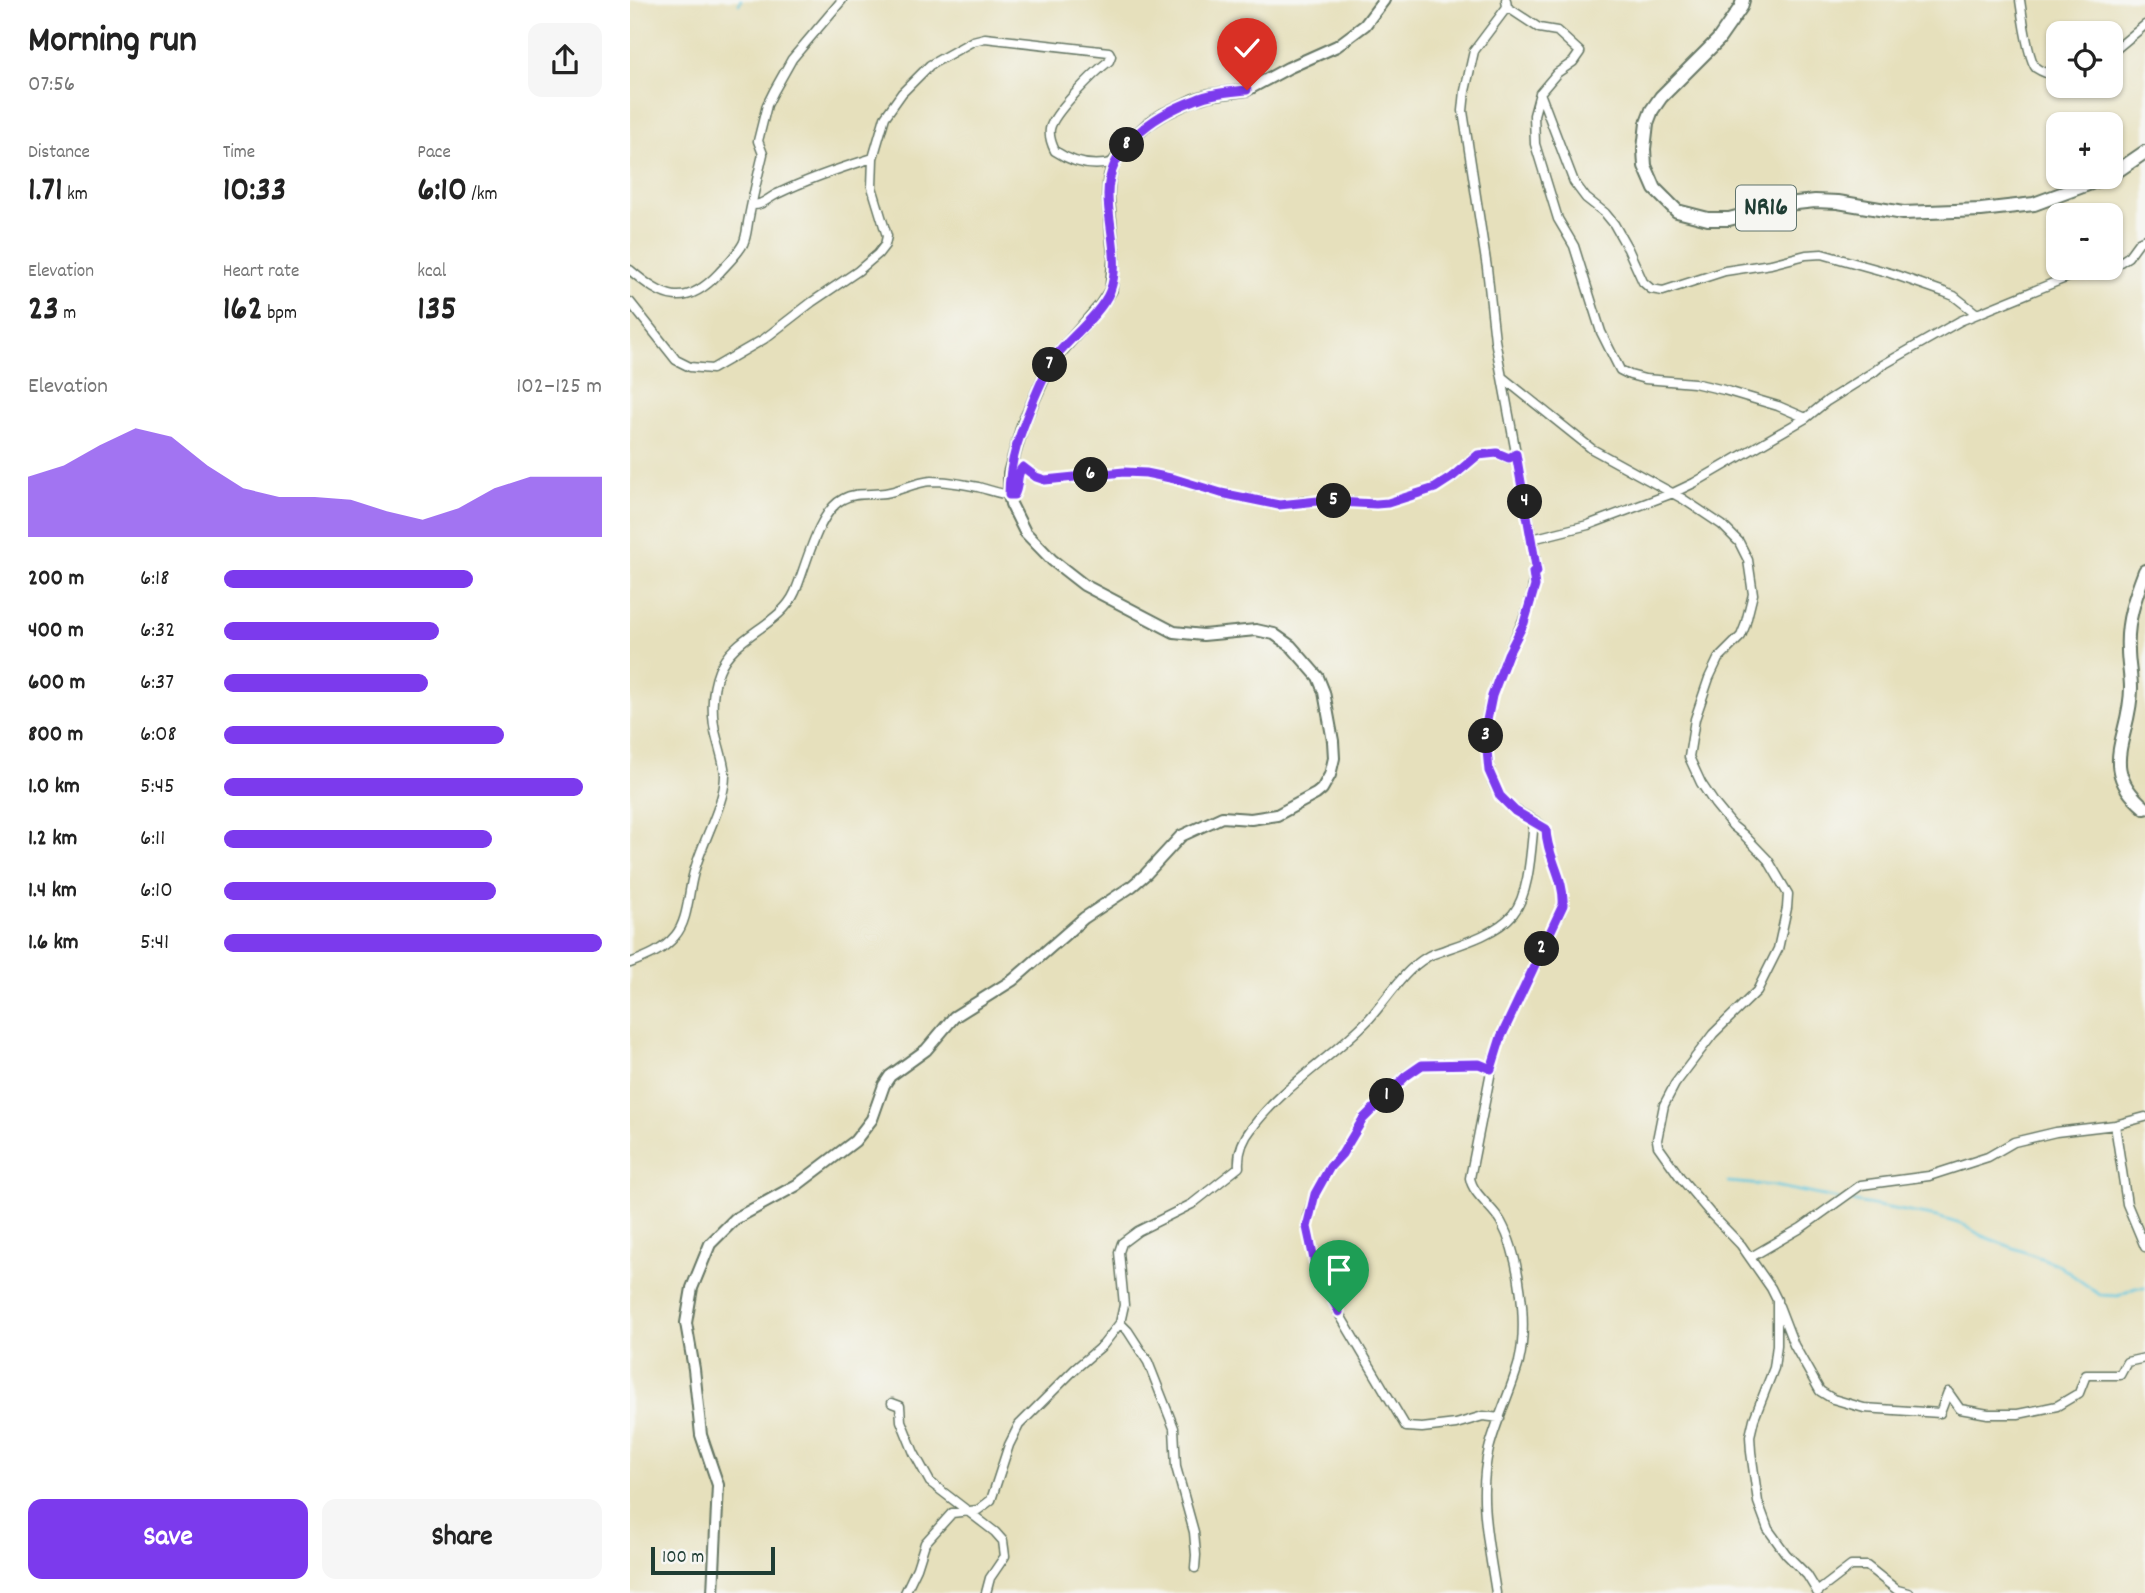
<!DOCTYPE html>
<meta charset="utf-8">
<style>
:root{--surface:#fff;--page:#f6f6f6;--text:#222;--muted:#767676;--accent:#7c3aed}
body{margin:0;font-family:Dekko,sans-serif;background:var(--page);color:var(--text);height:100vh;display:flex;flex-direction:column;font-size:26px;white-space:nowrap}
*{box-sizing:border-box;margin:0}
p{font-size:23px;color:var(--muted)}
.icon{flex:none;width:38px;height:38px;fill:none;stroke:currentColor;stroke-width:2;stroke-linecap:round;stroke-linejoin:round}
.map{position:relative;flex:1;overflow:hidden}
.sheet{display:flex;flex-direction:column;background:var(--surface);width:630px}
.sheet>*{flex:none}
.fabs{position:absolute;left:1416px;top:21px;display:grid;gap:14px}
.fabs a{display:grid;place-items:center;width:77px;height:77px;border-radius:14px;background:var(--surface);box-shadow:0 2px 5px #0004;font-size:35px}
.scale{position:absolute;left:21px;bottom:18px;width:124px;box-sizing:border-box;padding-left:7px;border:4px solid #1f3d34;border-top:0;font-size:19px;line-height:24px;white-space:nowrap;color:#1f3d34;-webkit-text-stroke:5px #f6f6f2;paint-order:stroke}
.pin{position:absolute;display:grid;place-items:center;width:60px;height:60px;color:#fff;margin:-72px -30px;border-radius:50% 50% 50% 0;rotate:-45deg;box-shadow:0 0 7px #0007}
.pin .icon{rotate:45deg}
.km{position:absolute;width:35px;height:35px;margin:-18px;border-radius:50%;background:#222;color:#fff;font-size:19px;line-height:35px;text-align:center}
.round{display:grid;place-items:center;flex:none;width:74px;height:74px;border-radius:14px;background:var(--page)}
.headline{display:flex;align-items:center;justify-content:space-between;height:119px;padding:0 28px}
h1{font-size:38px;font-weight:800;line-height:52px}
.figures{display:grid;grid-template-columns:repeat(3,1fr);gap:10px;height:119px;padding:7px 28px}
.figures div{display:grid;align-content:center}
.figures b{font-size:35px;font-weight:800}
.figures small{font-size:19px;font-weight:400}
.figures p{font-size:19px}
.chart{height:196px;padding:14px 28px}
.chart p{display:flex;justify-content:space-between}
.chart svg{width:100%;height:126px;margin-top:7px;fill:var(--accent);opacity:.7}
.action{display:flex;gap:14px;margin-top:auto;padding:14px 28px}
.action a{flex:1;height:80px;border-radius:14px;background:var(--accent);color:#fff;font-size:28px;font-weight:800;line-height:80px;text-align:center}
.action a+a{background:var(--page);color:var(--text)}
ul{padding:0 28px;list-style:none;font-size:23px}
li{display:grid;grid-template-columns:112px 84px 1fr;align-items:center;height:52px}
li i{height:18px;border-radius:9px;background:var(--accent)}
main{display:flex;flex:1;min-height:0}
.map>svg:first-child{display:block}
</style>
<main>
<section class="sheet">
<div class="headline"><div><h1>Morning run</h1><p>07:56</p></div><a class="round"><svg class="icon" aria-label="share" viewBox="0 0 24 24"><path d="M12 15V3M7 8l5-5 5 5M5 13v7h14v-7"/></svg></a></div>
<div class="figures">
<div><p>Distance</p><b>1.71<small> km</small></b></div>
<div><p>Time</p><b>10:33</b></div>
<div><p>Pace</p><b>6:10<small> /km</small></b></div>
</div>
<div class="figures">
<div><p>Elevation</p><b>23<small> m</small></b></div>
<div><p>Heart rate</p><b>162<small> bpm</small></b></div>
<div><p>kcal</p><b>135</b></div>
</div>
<div class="chart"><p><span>Elevation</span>102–125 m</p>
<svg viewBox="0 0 160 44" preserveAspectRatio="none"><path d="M0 44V23L10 19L20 12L30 6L40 9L50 19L60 27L70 30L80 30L90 31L100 35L110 38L120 34L130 27L140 23L150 23L160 23V44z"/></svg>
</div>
<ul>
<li><b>200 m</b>6:18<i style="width:66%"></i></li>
<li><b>400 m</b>6:32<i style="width:57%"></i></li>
<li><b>600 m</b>6:37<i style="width:54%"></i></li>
<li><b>800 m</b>6:08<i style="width:74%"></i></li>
<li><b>1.0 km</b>5:45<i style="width:95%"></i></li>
<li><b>1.2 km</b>6:11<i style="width:71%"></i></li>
<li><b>1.4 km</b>6:10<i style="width:72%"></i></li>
<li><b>1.6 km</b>5:41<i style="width:100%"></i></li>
</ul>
<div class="action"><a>Save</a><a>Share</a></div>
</section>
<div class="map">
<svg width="1515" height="1593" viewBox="0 0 1515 1593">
<rect width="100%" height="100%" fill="#f6f6f2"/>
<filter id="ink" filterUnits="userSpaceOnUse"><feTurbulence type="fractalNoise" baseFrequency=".0143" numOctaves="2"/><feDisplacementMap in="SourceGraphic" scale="14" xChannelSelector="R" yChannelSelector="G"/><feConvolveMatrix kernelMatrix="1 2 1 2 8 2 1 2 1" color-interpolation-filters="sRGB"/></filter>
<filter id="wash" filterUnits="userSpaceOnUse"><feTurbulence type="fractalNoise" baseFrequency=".00686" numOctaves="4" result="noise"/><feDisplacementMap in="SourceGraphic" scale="28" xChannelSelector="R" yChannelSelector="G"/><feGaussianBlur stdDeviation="1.57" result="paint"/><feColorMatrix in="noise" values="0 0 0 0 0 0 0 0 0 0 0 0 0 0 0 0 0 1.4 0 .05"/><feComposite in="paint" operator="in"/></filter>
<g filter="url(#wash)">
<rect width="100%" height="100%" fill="#e6e0bc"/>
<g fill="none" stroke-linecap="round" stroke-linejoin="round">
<path stroke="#62c7df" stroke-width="2.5" d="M109 4 111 0
M1098 1182 1144 1186 1209 1199
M1215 1200 1307 1217 1334 1225 1352 1236 1427 1264 1470 1295 1488 1296 1505 1288H1515"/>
</g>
</g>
<g filter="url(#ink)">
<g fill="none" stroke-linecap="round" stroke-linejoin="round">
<defs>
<path id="street" d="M1390 0C1392 14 1398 60 1406 68 1412 72 1421 75 1428 76
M877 7 909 28 927 31 950 52 943 62 927 73 910 93 904 115 905 144 928 219 944 246 971 332 990 370 1000 375 1015 379 1064 383 1094 390 1148 406 1176 418
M1480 54 1515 25
M910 93 944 182 956 198 975 213 984 224 998 249 1013 282 1021 289 1033 291 1095 271 1141 264 1176 255 1192 254 1260 273 1314 292 1324 296 1347 314
M122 205C132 206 138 198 147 194 178 179 210 168 243 158
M0 270C34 299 55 309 89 273 97 264 107 255 113 244 117 236 117 226 119 217 123 196 128 175 133 154L128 141 137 105 144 91 162 59 212 0
M0 302 46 360 60 367 82 369 134 339 182 302 228 271 248 254 255 245 257 236 242 187 243 158 255 117 272 93 300 65 343 41 355 38 479 52 481 56 479 61C465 72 423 113 420 129 419 136 422 145 425 151 443 163 463 168 484 162
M872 377 962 449 1053 499 1092 525 1109 542 1118 560 1123 594 1115 626 1111 636 1088 659 1079 678 1065 719 1059 757 1071 783 1085 804 1103 826 1114 835 1138 860 1158 894 1157 908 1148 949 1127 991 1083 1034 1045 1084 1034 1105 1027 1140 1028 1146 1050 1177 1081 1214 1111 1245 1141 1288 1147 1300V1345L1144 1368 1124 1419 1120 1436 1121 1452 1128 1502 1138 1529 1156 1554 1177 1575 1188 1593
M902 539 958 525 1043 493 1064 483 1176 418 1197 401 1245 371 1251 366 1330 321 1428 281 1446 274 1469 272 1481 268 1498 257 1509 242 1515 239
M0 963C16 957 34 950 45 936 58 921 58 895 63 876 70 845 95 805 95 775 94 762 90 751 87 739 81 718 81 691 89 671 103 635 150 626 165 592 176 567 188 511 213 499 225 492 241 495 255 493 270 491 285 482 301 481 316 481 333 484 348 487 360 490 372 495 384 495 390 486 385 474 393 467L406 477 415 480 494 472 516 473 545 479 591 493 649 505 678 501 746 504 758 503 805 488 823 477 848 455 867 453 879 458 886 454
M861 1069 849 1064H807L792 1065 776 1075 733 1119 712 1154 700 1167 685 1194 679 1212 677 1227 685 1264 711 1317 776 1427 792 1428 826 1424 853 1416 870 1418
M1485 1125 1497 1204 1515 1247
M1121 1257 1171 1228 1231 1185 1299 1176 1358 1157 1384 1142 1426 1132 1485 1125 1515 1117
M1149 1306 1164 1345 1190 1391 1203 1399 1234 1408 1310 1413 1318 1392 1330 1409 1358 1414H1388L1427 1406 1449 1393 1456 1375H1490L1497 1362 1515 1358
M490 1323 498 1331 518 1362 544 1428 546 1467 564 1532 566 1555 565 1568
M262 1403 270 1406 271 1421 284 1453 300 1482 365 1532 373 1541 375 1556 360 1578 356 1593
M1187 1592 1221 1566H1237L1267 1590 1279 1593
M275 1593 287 1568 295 1543 322 1513 348 1510 361 1500 379 1445 389 1425 445 1369 473 1345 490 1323 494 1305 489 1252 492 1243 508 1231 562 1204 609 1167C608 1153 613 1139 622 1128 654 1085 702 1058 739 1019 758 998 773 971 797 957 803 953 811 952 817 949 838 942 868 932 883 914 900 893 901 848 904 821
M866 1593C859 1546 847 1496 859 1449 866 1421 881 1391 889 1362 898 1324 890 1257 871 1222 863 1207 843 1195 840 1178L863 1061 871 1037 932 909C938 881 916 857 916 829 902 816 885 814 872 798 861 785 859 769 857 753 857 746 855 738 855 731 857 705 868 676 878 653 889 627 906 602 903 572H907L902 539 865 340 857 268 833 111 835 91 844 51 877 7 876 0"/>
<path id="secondary" d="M83 1593 88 1485 71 1435 64 1369 56 1323 62 1288 80 1244 105 1219 167 1185 225 1141 242 1119 254 1085 260 1076 296 1050 324 1017 383 980 454 918 502 886 516 874 551 836 592 817 621 819 647 815 686 794 692 789 700 775 704 758 703 741 694 692 688 677 661 646 644 634 626 630 573 635 544 632 454 585 422 560 395 532 381 504 379 495V473L393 424 420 364 471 305 481 290 484 258 478 195 479 179 484 162 499 142 518 124 534 114 563 100 579 95 617 90 658 68 707 46 735 25 754 0"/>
<path id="primary" d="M1113 0 1111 7 1088 40 1031 97 1022 110 1017 123 1014 149 1015 166 1025 189 1047 211 1078 219H1099L1157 204 1185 201 1208 202 1273 213 1351 210 1404 204 1477 177
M1480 176 1515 152
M1515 571C1505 597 1496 622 1498 650 1498 663 1501 675 1501 688 1501 738 1466 767 1515 808"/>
</defs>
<use href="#street" stroke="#657664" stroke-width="11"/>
<use href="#secondary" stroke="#657664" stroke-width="14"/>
<use href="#primary" stroke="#657664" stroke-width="16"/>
<use href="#street" stroke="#fff" stroke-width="8"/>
<use href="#secondary" stroke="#fff" stroke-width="10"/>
<use href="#primary" stroke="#fff" stroke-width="12"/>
</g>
</g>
<g fill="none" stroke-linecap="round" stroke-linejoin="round" filter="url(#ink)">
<defs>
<path id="route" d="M617 90C599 92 581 93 565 100 524 115 477 147 478 196 478 224 491 263 480 291 473 310 443 336 429 352 418 365 411 383 404 399 391 431 379 460 379 495H384C390 486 385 474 393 467L406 477 415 480 494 472 516 473 545 479 591 493 649 505 688 501 746 504 758 503 805 488 822 477 848 455 867 453 879 458 886 454 907 572H903L905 586 894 623 878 654 862 696 855 730 859 771 870 796 885 811 916 829C916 855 935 878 933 905L871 1037 861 1069 849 1064 792 1065 776 1076 733 1119 712 1154 700 1167 685 1194 677 1227 685 1264 709 1312"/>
</defs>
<use href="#route" stroke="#fff" stroke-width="14"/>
<use href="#route" stroke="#7c3aed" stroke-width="9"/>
</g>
<g text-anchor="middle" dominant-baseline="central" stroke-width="5" stroke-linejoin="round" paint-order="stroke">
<rect fill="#f6f6f2" stroke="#60746d" stroke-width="2" x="1106" y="185.5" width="60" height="45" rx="5"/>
<g font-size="26" font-weight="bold" fill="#1f3d34">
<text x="1136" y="208">NR16</text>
</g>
</g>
</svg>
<div class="fabs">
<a><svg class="icon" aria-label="locate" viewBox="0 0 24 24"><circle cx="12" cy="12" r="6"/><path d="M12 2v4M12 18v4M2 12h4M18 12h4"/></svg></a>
<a>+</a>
<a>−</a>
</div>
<div class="scale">100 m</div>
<div class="pin" style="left:709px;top:1312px;background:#1e9e55"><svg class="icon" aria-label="arrive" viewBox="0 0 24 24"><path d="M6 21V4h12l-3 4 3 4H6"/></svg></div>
<div class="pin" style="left:617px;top:90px;background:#d93025"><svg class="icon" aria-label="check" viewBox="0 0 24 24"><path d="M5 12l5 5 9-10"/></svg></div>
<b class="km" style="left:757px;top:1096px">1</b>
<b class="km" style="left:912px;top:949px">2</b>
<b class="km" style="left:856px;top:736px">3</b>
<b class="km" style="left:895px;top:502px">4</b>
<b class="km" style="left:704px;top:501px">5</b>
<b class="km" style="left:461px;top:475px">6</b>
<b class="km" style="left:420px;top:365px">7</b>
<b class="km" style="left:497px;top:145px">8</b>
</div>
</main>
